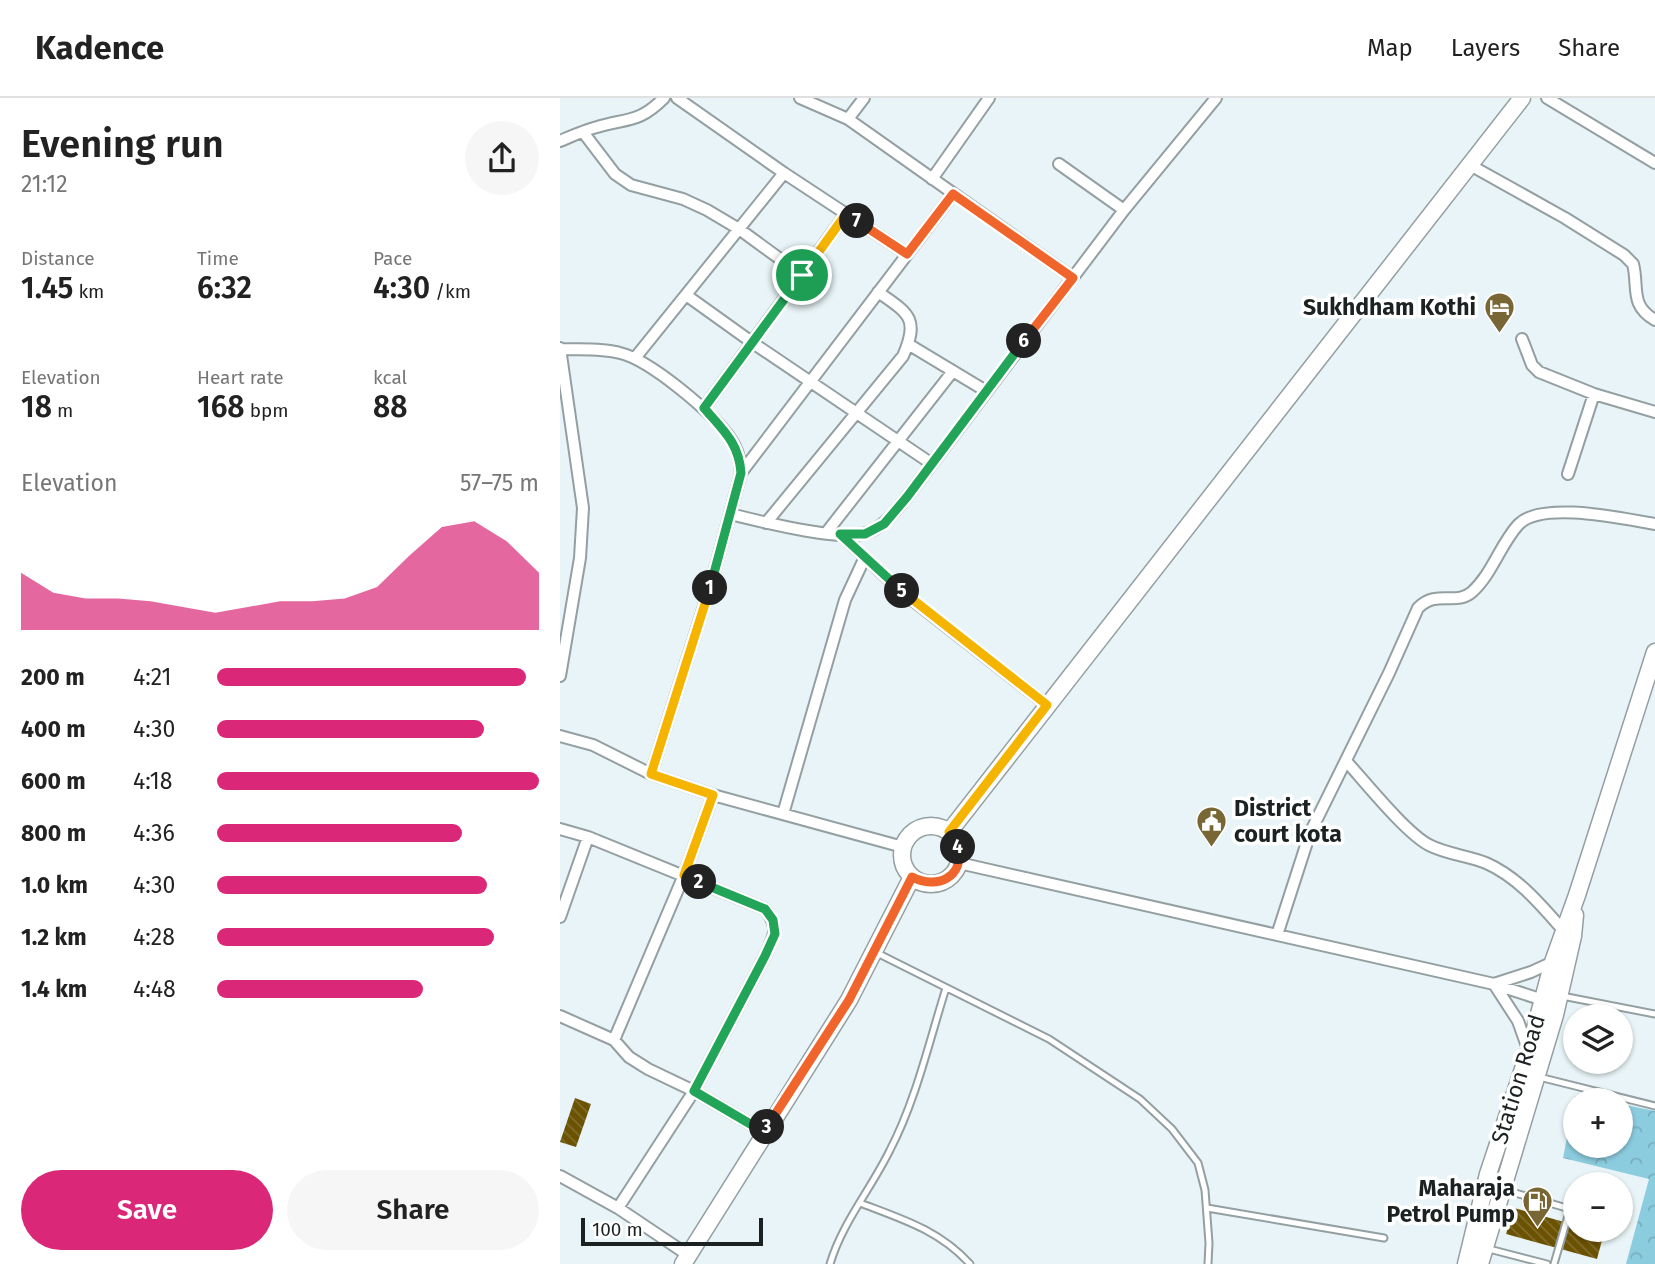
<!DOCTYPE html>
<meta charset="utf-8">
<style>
:root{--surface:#fff;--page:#f6f6f6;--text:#222;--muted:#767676;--line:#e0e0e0;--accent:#db2777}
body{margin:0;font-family:"Fira Sans",sans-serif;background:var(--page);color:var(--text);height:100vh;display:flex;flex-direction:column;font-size:26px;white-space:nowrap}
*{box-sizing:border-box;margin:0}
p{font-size:23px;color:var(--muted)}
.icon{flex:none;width:38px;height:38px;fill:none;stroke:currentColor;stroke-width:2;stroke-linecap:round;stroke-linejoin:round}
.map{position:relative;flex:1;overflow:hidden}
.details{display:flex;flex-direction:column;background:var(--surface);width:560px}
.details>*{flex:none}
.buttons{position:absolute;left:1003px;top:906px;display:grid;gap:14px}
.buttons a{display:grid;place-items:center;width:70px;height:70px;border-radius:50%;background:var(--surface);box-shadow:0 2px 5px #0004;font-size:35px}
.scale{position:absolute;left:21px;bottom:18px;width:182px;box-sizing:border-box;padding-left:7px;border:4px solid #1c2122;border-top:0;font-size:19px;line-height:24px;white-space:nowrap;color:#1c2122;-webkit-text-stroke:5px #fff;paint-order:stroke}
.pin{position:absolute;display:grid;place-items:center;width:60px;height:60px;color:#fff;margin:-30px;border:4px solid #fff;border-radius:50%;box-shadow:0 2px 7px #0007}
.km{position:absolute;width:35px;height:35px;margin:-18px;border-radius:50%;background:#222;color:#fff;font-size:19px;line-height:35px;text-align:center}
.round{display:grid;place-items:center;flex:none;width:74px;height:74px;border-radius:37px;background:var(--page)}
.headline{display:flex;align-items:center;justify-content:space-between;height:119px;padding:0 21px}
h1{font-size:38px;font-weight:600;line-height:52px}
.metrics{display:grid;grid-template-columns:repeat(3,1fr);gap:10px;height:119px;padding:7px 21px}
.metrics div{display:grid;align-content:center}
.metrics b{font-size:30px;font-weight:600}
.metrics small{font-size:19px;font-weight:400}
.metrics p{font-size:19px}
.chart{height:196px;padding:14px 21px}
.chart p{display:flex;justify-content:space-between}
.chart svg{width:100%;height:126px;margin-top:7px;fill:var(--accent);opacity:.7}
.action{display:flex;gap:14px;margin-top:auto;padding:14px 21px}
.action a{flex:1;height:80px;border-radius:42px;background:var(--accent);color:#fff;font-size:28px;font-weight:600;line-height:80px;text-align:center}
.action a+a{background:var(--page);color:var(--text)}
ul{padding:0 21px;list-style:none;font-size:23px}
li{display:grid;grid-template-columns:112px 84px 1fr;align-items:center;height:52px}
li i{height:18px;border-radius:9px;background:var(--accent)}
header{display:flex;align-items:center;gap:42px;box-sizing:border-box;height:98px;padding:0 35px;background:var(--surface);border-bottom:2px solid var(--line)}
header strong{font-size:33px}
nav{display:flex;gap:38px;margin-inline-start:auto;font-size:24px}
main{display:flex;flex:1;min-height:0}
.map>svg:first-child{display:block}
</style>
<header>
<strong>Kadence</strong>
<nav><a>Map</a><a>Layers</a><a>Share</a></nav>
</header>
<main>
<section class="details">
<div class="headline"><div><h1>Evening run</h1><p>21:12</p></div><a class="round"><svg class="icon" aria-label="share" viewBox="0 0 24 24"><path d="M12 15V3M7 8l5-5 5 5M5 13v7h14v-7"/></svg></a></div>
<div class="metrics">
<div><p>Distance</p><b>1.45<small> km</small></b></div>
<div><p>Time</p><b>6:32</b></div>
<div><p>Pace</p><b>4:30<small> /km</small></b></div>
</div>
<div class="metrics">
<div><p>Elevation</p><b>18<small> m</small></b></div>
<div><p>Heart rate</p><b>168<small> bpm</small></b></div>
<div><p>kcal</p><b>88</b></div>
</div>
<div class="chart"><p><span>Elevation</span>57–75 m</p>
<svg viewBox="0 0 160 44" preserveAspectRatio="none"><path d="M0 44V24L10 31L20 33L30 33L40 34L50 36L60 38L70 36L80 34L90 34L100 33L110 29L120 18L130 8L140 6L150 13L160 24V44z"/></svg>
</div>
<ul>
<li><b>200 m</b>4:21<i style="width:96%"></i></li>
<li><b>400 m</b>4:30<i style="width:83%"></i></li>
<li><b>600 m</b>4:18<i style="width:100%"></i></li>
<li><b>800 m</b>4:36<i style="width:76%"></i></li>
<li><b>1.0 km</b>4:30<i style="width:84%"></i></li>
<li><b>1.2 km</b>4:28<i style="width:86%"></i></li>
<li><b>1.4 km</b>4:48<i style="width:64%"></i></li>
</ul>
<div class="action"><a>Save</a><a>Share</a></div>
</section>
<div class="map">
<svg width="1095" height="1166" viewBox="0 0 1095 1166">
<defs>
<pattern id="forest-crowns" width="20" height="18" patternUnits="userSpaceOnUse" patternTransform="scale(1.75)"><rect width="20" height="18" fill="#8cccdf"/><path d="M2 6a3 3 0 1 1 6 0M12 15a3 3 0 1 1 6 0" fill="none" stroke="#78afbf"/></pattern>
<pattern id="building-back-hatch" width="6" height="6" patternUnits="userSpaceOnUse" patternTransform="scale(1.75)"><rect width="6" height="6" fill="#6b5200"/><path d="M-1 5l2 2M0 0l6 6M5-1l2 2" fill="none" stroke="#7f6c2f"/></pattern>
</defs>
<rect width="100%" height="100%" fill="#e8f4f7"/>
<path fill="url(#forest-crowns)" d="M1015 998 1040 1003H1015V1048H1060L1061 1006 1095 1013V1166H1066L1089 1081 1003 1060Z"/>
<path fill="url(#building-back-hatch)" d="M15 1000 31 1006 16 1049 0 1044Z
M954 1110 1015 1127V1132L1044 1135 1037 1161 946 1136Z"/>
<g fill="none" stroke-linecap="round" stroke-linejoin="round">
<defs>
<path id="lane" d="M315 854 489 941 580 1001 612 1031 638 1065 645 1092 649 1145 648 1166
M1002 898 1095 916
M979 979 1095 1008
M945 1092 1010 1111 994 1166
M300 1105C342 1121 379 1132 410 1166
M647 1110 824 1140
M929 1151 987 1166
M270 1166C282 1125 311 1091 330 1052 356 1002 369 944 386 890"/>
<path id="street" d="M117 0 224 75 347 156
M240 0 288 21 513 180
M987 0 1095 65
M288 21 304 0
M23 34 55 76 71 87 123 101 147 112 179 131 242 177
M0 43C12 38 25 32 37 29 68 20 79 25 104 0
M499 66 564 112
M910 67 1005 120 1064 157 1073 166C1079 189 1069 207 1095 222
M372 81 429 0
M126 197 193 245 372 366
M962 241 972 267 979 274 1034 296 1095 314
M348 246 426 293
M0 250 23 410 20 460 0 578
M0 251C20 252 41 250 60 255 90 262 152 314 170 340 178 351 180 362 181 375L151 486 91 676
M75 260 224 75
M144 310 286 116
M181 375 393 96
M1008 376 1034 296
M170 416C199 423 280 444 306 435 325 429 335 413 347 399L564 112 656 0
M206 425 343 258C360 220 348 215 318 194
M266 435 393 273
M280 436 341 493 487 607
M0 638 33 647 91 676 153 697 343 749
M786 663C806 685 846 735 869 747 886 756 909 758 926 765 958 779 981 807 1003 832
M223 716 285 502 305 459
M0 731 28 739 205 811C220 830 214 838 205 858L134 993 58 1110
M399 765 934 886 989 904
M0 819 28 739
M717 837 750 735 829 575 858 510C877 491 896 508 912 494 932 476 940 447 958 427 981 402 1064 421 1095 426
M0 918 54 942 69 959 88 971 134 993 204 1034
M54 942 124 777 153 697
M968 951 958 923 934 886 971 874 993 864
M0 1078 58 1110 128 1157"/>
<path id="secondary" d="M342 757a29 29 0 1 1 58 0a29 29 0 1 1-58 0Z
M389 734 962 0
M123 1166 289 902 352 779
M906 1166 928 1076 969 953 993 864 1017 797 1095 554
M920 1166 995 917 1013 838 1015 817"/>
</defs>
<use href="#lane" stroke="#949fa2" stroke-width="9"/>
<use href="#street" stroke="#949fa2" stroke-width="14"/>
<use href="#secondary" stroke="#949fa2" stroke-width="19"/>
<use href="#lane" stroke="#fff" stroke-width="5"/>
<use href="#street" stroke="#fff" stroke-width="10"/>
<use href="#secondary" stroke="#fff" stroke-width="16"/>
</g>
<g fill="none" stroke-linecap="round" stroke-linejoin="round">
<defs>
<path id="split-1" d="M150 490 181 375C179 345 163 332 144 310L242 177"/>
<path id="split-2" d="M139 784 124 777 153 697 91 676 150 490"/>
<path id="split-3" d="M139 784 205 811 213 822 215 836 205 858 134 993 204 1034 207 1029"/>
<path id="split-4" d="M207 1029 289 902 352 779C377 792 405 779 398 749"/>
<path id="split-5" d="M342 493 487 607 389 734 398 749"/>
<path id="split-6" d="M342 493 280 436H305L324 426 347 399 464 243"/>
<path id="split-7" d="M297 123 347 156 393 96 513 180 464 243"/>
<path id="split-8" d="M242 177 286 116 297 123"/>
</defs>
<use href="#split-1" stroke="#fff" stroke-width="14"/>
<use href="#split-2" stroke="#fff" stroke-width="14"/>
<use href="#split-3" stroke="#fff" stroke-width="14"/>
<use href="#split-4" stroke="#fff" stroke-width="14"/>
<use href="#split-5" stroke="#fff" stroke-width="14"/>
<use href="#split-6" stroke="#fff" stroke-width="14"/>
<use href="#split-7" stroke="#fff" stroke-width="14"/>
<use href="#split-8" stroke="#fff" stroke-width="14"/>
<use href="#split-1" stroke="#22a559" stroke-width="9"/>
<use href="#split-2" stroke="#f5b400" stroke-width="9"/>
<use href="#split-3" stroke="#22a559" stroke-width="9"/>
<use href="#split-4" stroke="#f0652b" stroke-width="9"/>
<use href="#split-5" stroke="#f5b400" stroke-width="9"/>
<use href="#split-6" stroke="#22a559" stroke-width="9"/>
<use href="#split-7" stroke="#f0652b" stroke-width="9"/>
<use href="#split-8" stroke="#f5b400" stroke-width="9"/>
</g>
<defs>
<symbol id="hotel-pin" viewBox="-11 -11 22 30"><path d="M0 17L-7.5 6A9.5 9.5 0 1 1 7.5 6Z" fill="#796635" stroke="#fff"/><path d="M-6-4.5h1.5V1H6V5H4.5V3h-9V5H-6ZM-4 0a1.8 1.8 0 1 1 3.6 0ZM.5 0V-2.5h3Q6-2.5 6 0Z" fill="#fff"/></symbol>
<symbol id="civic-pin" viewBox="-11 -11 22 30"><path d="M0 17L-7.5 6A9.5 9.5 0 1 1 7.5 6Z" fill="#796635" stroke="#fff"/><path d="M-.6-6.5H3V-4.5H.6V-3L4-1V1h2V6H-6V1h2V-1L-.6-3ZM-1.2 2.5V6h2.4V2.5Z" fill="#fff"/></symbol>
<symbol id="fuel-pin" viewBox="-11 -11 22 30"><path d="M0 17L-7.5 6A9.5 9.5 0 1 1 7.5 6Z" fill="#796635" stroke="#fff"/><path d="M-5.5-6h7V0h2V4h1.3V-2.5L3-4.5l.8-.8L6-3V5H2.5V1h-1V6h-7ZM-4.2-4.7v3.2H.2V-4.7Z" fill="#fff"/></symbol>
</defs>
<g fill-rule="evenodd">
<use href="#hotel-pin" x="922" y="192" width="35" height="47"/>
<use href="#civic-pin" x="634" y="706" width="35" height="47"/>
<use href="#fuel-pin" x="960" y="1086" width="35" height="47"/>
</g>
<g text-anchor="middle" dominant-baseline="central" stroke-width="7" stroke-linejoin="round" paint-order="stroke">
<g font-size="23" font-weight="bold" fill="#1c2122" stroke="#fff" text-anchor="end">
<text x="916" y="209">Sukhdham Kothi</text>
<text x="674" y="710" text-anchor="start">District<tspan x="674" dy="26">court kota</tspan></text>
<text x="955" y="1090">Maharaja<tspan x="955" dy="26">Petrol Pump</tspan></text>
</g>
<g font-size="23" fill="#1c2122" stroke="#fff">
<text transform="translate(958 981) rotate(-73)">Station Road</text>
</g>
</g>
</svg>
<div class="buttons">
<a><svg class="icon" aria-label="layers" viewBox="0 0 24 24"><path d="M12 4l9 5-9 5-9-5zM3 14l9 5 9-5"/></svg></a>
<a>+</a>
<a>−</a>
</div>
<div class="scale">100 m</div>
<div class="pin" style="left:242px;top:177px;background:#1e9e55"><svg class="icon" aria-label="arrive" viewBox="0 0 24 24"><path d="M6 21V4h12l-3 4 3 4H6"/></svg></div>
<b class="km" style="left:150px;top:490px">1</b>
<b class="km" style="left:139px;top:784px">2</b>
<b class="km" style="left:207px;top:1029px">3</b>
<b class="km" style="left:398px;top:749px">4</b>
<b class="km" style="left:342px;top:493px">5</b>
<b class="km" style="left:464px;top:243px">6</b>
<b class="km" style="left:297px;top:123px">7</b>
</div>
</main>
